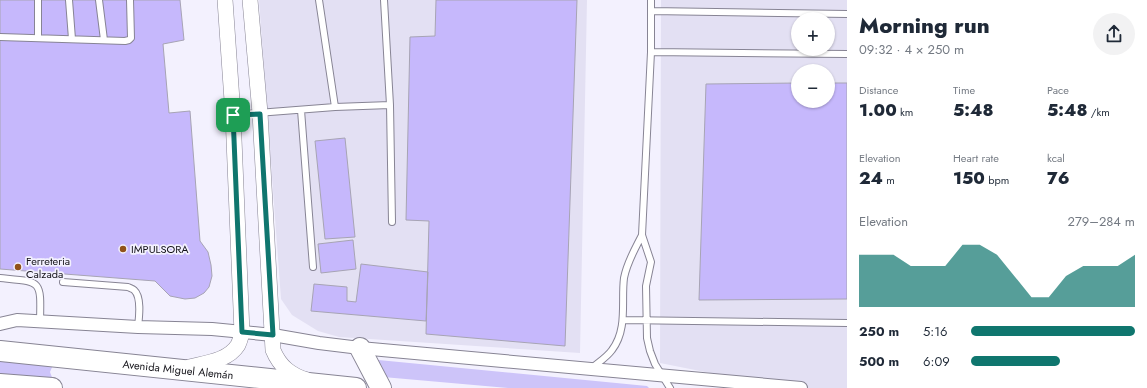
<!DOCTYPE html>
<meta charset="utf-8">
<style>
:root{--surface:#fff;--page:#f2f2f3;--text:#1f2937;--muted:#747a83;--accent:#0f766e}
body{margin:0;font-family:Jost,sans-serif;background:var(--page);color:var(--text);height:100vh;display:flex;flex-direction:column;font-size:15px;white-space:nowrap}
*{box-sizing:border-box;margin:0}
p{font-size:13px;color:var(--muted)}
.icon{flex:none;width:22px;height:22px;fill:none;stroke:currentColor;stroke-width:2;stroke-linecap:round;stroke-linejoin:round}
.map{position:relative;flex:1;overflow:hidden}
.drawer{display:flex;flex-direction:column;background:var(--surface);width:300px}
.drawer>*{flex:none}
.tools{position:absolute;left:791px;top:12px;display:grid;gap:8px}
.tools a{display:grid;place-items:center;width:44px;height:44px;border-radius:50%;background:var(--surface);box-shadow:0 1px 3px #0004;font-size:20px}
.pin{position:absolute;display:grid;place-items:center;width:34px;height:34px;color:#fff;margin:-17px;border-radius:8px;box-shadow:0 2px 6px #0006}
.round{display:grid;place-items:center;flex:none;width:42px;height:42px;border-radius:21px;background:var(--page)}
.head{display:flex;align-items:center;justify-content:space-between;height:68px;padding:0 12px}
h1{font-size:22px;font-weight:800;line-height:30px}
.figures{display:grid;grid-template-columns:repeat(3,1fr);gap:6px;height:68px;padding:4px 12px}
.figures div{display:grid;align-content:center}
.figures b{font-size:17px;font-weight:800}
.figures small{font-size:11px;font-weight:400}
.figures p{font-size:11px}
.chart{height:112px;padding:8px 12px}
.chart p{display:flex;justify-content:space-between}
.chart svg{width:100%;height:72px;margin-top:4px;fill:var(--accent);opacity:.7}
ul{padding:0 12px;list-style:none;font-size:13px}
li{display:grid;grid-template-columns:64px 48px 1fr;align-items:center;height:30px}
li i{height:10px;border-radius:5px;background:var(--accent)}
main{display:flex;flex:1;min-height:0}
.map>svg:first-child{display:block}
</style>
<main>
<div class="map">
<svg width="847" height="388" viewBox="0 0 847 388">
<rect width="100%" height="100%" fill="#f3f1fe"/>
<path fill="#e3e0f3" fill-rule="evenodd" d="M259 0H587L580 353 339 337 318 331 292 315 281 299Z
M661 0H847V388H786L660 363ZM798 19H828V49H798ZM798 71H828V101H798Z"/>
<path fill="#cdc4f9" d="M0 359 53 365 50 372 53 380 0 377Z
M368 359 647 386 649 388H508L383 377Z"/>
<path fill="#c6b8fc" stroke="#a7a4b4" d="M0 0H180L184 40 163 44 169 113 190 111 200 241 208 252 211 265 212 276 209 287 204 293 195 298 185 299 170 296 155 281 0 269Z
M436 0H577L565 346 426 334 429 221 406 220 410 37 435 36Z
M798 83V101H828V83H847V299L699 300 706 84Z
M345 138 355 237 325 239 315 141Z
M353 240 356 269 321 273 318 244Z
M361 264 428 272 426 321 311 311 314 284 347 287V301L356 302Z"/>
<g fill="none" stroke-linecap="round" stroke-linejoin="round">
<defs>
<path id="service" d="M38 0V38
M69 0 72 39
M99 0 104 40
M319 0 335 107
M384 0 390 105 392 222
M651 0V52L642 235 651 262 646 286 647 338 650 351 655 364 670 388
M651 11 847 14
M0 37 125 41 129 40 131 38 130 0
M651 52 847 54
M301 110 313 267
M233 115 335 107 390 105
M0 278C42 282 41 279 40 322
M63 282 128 287C130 288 133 289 134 290 142 297 139 318 138 327
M623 320 847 323
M592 368C599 362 607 357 612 350 628 329 621 301 624 278 627 262 635 249 642 235"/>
<path id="minor" d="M0 324 17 320 138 327 212 329 273 335 319 343 360 348 801 388"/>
<path id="tertiary" d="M250 0 260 113 273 350C280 367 291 375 307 380
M189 367C205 363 228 361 238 345 240 341 241 336 242 333L233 115 225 0"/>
<g id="trunk">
<path d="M360 348 381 388"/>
<path id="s1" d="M0 351 356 388"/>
<path d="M0 384 52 388"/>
</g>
</defs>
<use href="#service" stroke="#878494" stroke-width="8"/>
<use href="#minor" stroke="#878494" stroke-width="14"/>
<use href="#tertiary" stroke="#878494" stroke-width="16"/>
<use href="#trunk" stroke="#878494" stroke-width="22"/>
<use href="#service" stroke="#fff" stroke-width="6"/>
<use href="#minor" stroke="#fff" stroke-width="12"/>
<use href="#tertiary" stroke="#fff" stroke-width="15"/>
<use href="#trunk" stroke="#fff" stroke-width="20"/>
</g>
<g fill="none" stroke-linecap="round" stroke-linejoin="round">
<defs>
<path id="route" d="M260 114 273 335 242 332 233 115Z"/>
</defs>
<use href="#route" stroke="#fff" stroke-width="8"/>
<use href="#route" stroke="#0f766e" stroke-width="5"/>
</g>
<g fill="#91521a" stroke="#f3f1fe" stroke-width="1.5">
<circle cx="123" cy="249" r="4"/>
<circle cx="18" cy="267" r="4"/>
</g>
<g text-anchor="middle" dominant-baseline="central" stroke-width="3.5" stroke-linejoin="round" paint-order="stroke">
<g font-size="11" fill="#141319" stroke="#f3f1fe" text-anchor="start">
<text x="131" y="249">IMPULSORA</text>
<text x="26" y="261">Ferreteria<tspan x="26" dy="13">Calzada</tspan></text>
</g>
<g font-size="11" fill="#141319" stroke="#f3f1fe">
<text stroke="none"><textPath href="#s1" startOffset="179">Avenida Miguel Alemán</textPath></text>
</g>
</g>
</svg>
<div class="tools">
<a>+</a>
<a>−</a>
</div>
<div class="pin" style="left:233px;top:115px;background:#1e9e55"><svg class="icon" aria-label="arrive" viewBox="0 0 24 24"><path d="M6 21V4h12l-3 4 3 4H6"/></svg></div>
</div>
<section class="drawer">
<div class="head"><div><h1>Morning run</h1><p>09:32 · 4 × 250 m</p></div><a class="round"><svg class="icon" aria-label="share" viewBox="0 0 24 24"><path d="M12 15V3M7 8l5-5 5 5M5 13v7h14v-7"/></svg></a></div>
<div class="figures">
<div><p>Distance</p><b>1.00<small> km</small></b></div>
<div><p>Time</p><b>5:48</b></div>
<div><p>Pace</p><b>5:48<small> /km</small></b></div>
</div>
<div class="figures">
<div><p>Elevation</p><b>24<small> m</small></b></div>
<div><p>Heart rate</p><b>150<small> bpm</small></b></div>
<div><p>kcal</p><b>76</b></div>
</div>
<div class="chart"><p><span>Elevation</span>279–284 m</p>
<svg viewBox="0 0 160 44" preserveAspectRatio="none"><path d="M0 44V12L10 12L20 12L30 19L40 19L50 19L60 6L70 6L80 12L90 25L100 38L110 38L120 25L130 19L140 19L150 19L160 12V44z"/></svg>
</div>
<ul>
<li><b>250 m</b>5:16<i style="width:100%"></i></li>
<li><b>500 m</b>6:09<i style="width:54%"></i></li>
</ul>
</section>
</main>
